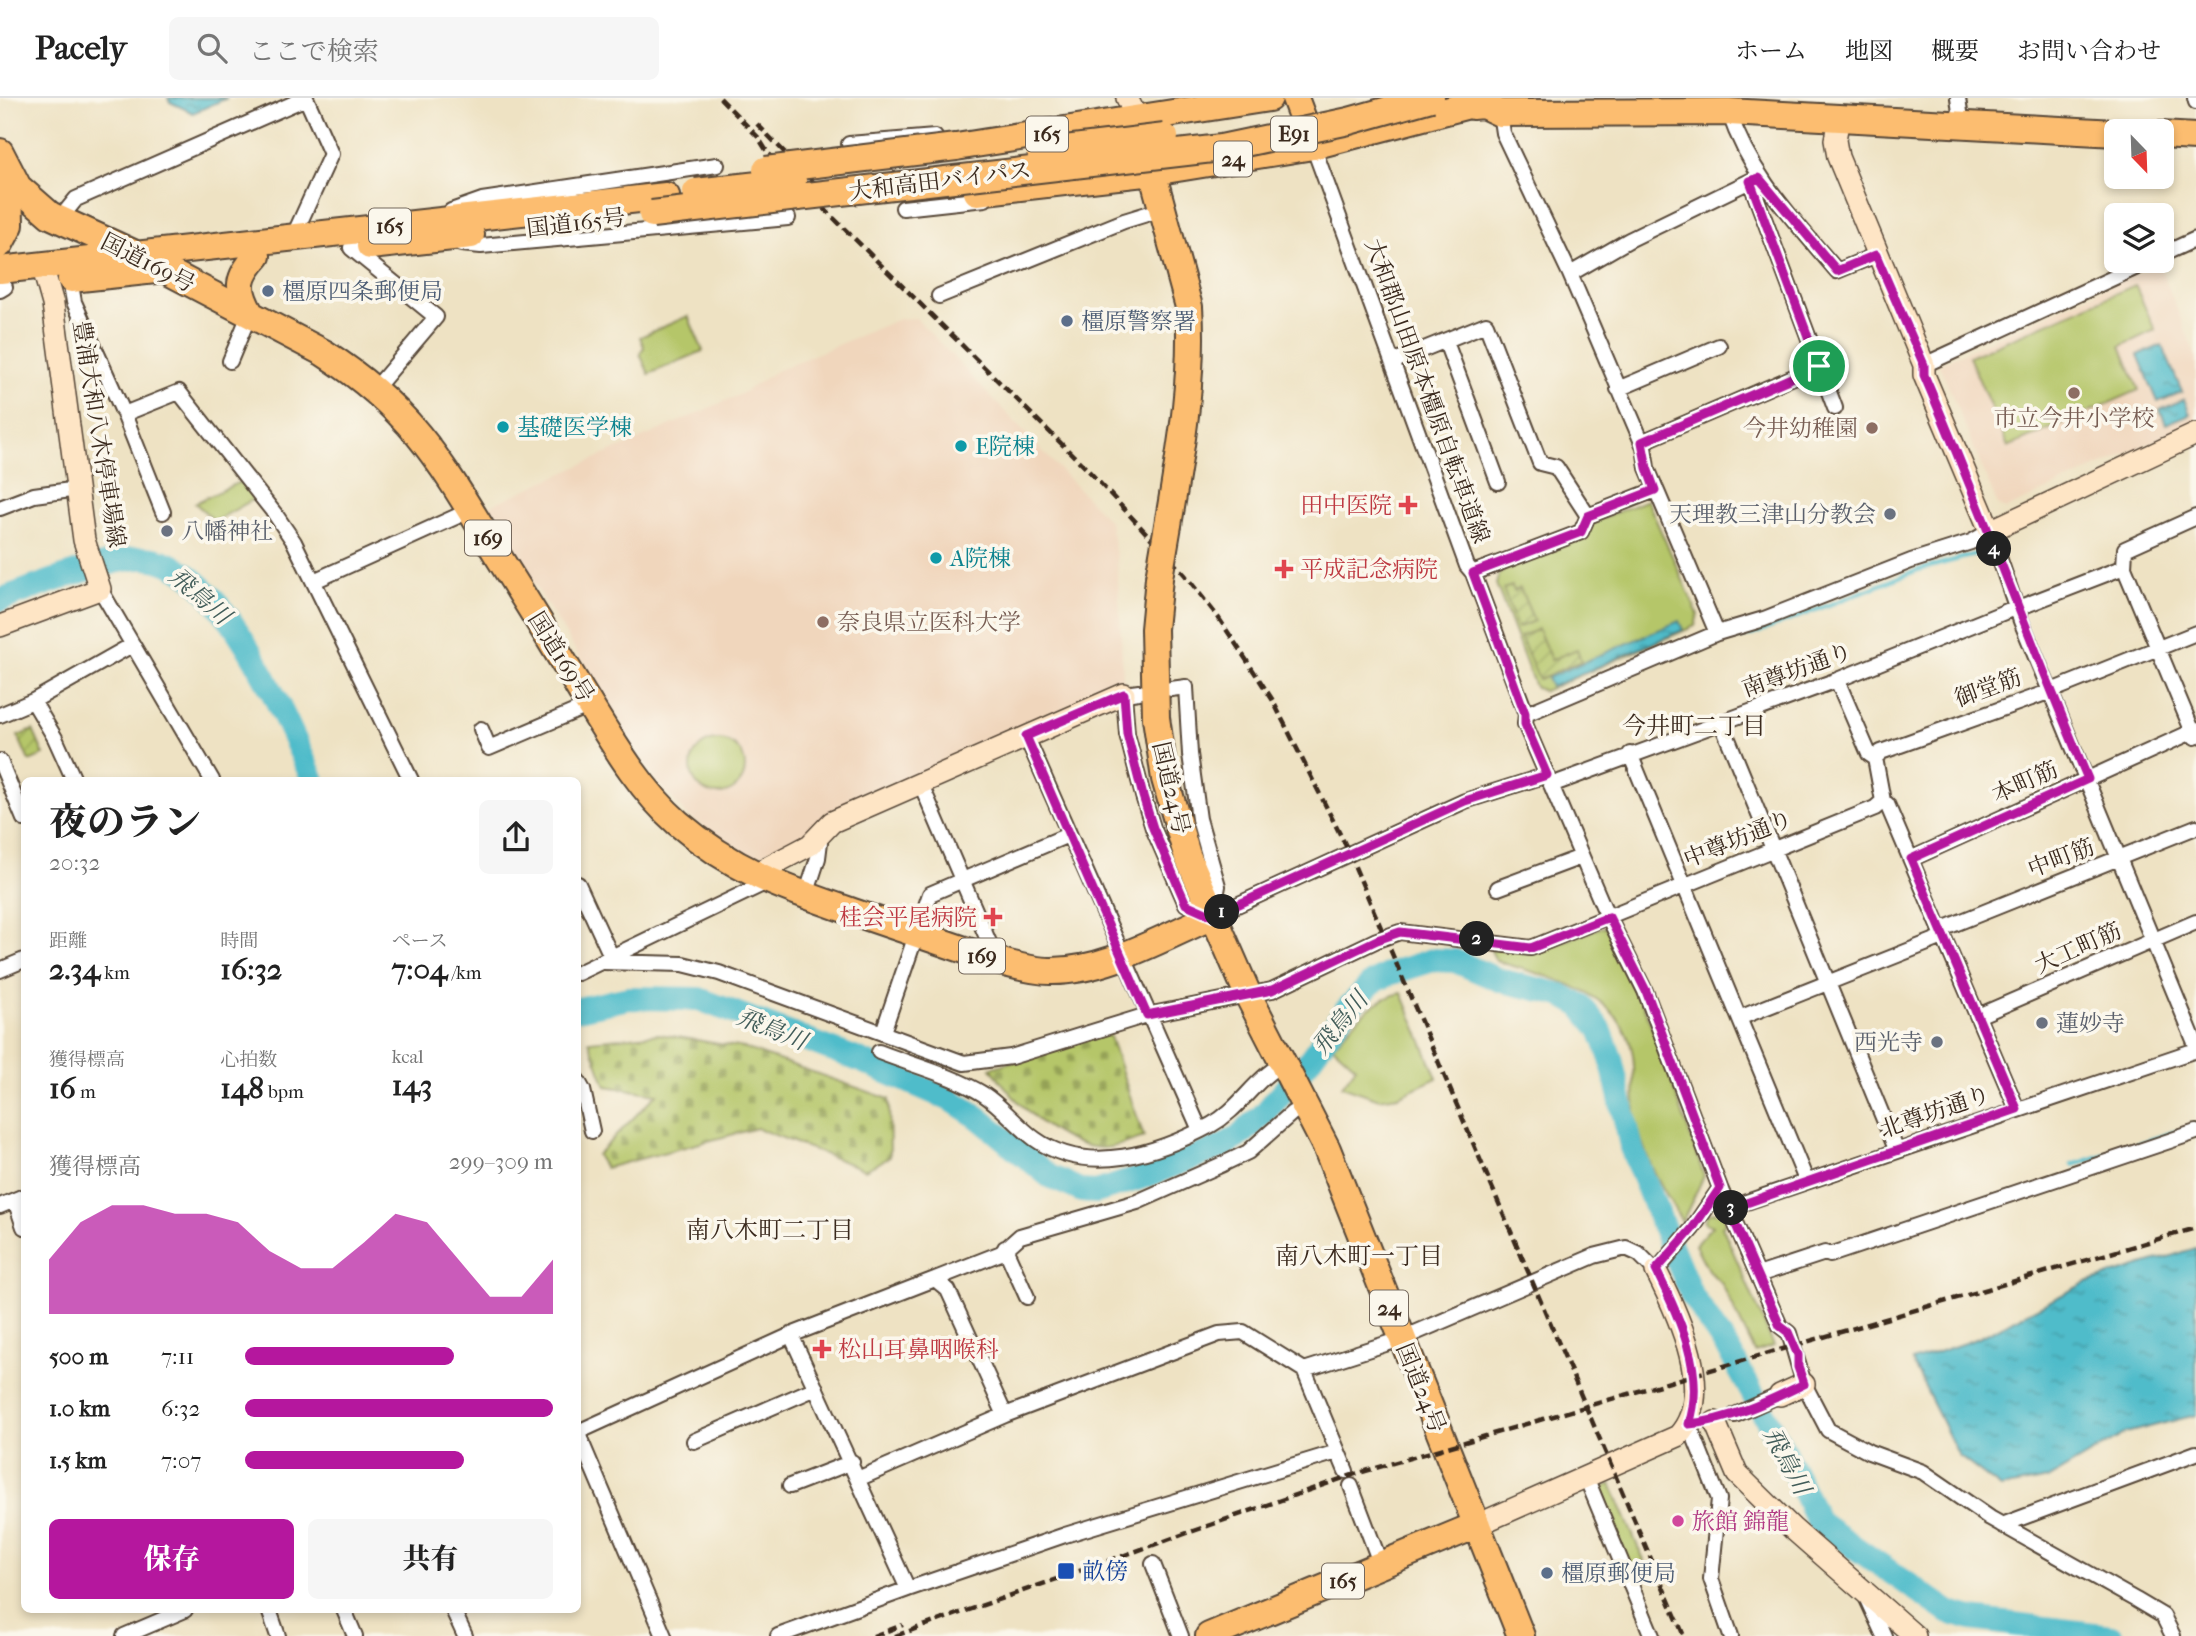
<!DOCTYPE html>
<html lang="ja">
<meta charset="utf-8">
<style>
:root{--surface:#fff;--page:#f6f6f6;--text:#222;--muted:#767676;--line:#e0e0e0;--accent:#b5179e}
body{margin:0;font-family:"IM FELL French Canon","Noto Serif JP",serif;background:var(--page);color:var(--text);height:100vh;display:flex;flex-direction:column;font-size:26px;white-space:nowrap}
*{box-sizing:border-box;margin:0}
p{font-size:23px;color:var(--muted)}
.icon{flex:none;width:38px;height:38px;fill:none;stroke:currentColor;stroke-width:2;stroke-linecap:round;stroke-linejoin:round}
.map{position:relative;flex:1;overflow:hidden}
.panel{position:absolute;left:21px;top:679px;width:560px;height:836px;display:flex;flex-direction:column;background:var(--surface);border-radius:10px;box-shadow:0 4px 10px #0003}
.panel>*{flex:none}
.needle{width:46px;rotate:157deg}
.buttons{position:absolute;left:2104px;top:21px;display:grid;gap:14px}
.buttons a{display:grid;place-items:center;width:70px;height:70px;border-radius:10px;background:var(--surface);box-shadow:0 4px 10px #0003;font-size:35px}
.pin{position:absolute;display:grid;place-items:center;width:60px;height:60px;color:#fff;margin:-30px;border:4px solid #fff;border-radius:50%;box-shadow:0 2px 7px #0007}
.km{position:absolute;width:35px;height:35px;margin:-18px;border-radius:50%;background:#222;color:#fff;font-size:19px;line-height:35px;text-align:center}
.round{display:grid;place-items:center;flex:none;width:74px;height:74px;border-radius:10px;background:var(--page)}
.headline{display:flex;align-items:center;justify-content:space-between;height:119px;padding:0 28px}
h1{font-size:38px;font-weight:800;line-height:52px}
.figures{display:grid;grid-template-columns:repeat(3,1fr);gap:10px;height:119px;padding:7px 28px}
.figures div{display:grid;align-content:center}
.figures b{font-size:30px;font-weight:800}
.figures small{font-size:19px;font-weight:400}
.figures p{font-size:19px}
.chart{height:196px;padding:14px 28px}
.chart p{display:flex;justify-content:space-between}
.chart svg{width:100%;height:126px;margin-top:7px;fill:var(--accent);opacity:.7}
.primary-button{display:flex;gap:14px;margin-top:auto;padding:14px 28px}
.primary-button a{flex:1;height:80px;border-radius:10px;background:var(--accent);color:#fff;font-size:28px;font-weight:800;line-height:80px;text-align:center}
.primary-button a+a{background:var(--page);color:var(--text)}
ul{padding:0 28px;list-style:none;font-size:23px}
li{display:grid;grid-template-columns:112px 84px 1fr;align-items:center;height:52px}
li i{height:18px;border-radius:9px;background:var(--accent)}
header{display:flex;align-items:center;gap:42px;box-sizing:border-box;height:98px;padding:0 35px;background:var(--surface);border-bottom:2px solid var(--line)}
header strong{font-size:33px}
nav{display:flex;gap:38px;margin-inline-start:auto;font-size:24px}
.search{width:490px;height:63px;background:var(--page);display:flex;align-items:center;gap:18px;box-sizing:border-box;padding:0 24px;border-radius:10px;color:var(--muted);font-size:26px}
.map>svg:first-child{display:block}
</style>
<header>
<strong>Pacely</strong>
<div class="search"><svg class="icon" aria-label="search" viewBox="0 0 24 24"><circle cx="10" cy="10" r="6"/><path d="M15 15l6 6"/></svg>ここで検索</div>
<nav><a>ホーム</a><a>地図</a><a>概要</a><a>お問い合わせ</a></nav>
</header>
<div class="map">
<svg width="2196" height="1538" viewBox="0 0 2196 1538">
<defs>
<pattern id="cemetery-stones" width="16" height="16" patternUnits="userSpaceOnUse" patternTransform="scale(1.75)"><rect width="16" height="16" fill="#b5c669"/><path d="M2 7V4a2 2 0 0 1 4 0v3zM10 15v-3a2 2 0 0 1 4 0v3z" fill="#94a156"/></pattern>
<pattern id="garden-furrows" width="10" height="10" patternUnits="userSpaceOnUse" patternTransform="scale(1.75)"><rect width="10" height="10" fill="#b5c669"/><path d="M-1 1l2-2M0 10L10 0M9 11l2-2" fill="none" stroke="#94a156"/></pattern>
<pattern id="water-ripples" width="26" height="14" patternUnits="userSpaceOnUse" patternTransform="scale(1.75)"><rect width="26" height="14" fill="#4fbcca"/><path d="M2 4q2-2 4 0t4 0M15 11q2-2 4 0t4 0" fill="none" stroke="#4399a3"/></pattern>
</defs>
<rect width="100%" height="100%" fill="#fbf7ec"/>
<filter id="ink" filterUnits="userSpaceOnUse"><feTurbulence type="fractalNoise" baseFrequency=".0143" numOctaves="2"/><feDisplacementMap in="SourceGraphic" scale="14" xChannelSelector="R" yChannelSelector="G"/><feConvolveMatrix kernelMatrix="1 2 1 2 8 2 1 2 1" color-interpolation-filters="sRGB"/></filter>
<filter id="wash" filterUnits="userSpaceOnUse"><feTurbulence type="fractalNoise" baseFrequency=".00686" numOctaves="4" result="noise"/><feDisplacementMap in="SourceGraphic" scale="28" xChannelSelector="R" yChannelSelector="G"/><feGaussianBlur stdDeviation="1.57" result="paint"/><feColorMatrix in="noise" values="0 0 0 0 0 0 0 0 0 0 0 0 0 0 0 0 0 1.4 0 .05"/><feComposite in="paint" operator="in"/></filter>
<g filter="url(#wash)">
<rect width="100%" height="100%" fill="#eee2c3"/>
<path fill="#f0d6bc" d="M2159 166 2196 259V324L2006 411 1998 408 1939 266Z
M916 220 1110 424 1117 463 1124 596 753 760 689 719 656 683 487 409 741 296 778 272 899 221Z"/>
<path fill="#b5c669" stroke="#787844" stroke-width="2" d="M2135 187 2155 232 2121 248 2139 292 2008 349 1969 259Z
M688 218 703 253 649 276 640 256 644 249 640 239Z
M248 380 261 397 215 423 195 405Z
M1647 402 1698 516 1695 528 1544 593 1535 589 1496 486 1499 476 1504 473 1503 469 1586 437 1593 424Z
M691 669a27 27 0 1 1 54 0a27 27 0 1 1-54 0Z
M1602 829 1608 830C1649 909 1675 995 1704 1078L1682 1124C1663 1091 1643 1059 1636 1021 1632 999 1637 975 1632 952 1619 891 1546 879 1496 863L1489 848 1531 855Z
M1402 895 1437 980 1398 998 1379 1001 1342 988 1356 969 1333 948C1352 927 1372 900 1402 895Z
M1714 1114 1723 1117 1726 1125 1722 1128 1774 1248 1755 1254 1722 1186 1708 1172 1695 1147 1712 1128 1704 1124 1708 1116Z
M1611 1386 1644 1463 1632 1471 1596 1392Z"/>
<path fill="url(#cemetery-stones)" stroke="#787844" stroke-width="2" d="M1108 933 1144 1039C1132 1043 1115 1050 1102 1050 1056 1048 1015 1005 991 970Z
M659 936 744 950 889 1001 890 1059 865 1072 757 1030 605 1070 597 1057 657 996 606 988 589 943Z"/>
<path fill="url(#garden-furrows)" stroke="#787844" stroke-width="2" d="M1512 488 1514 493 1520 490 1534 523 1517 530 1503 491Z
M1538 531 1551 562 1577 551 1581 563 1539 581 1520 539Z
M33 632 44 657 29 663 18 638Z"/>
<path fill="url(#water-ripples)" stroke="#457374" stroke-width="2" d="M168 0H227L193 15 170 4Z
M2162 247 2182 294 2158 304 2138 257Z
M2184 301 2190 316 2166 326 2160 312Z
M1679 523 1683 532 1551 589 1547 580Z
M2196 1150V1317L2126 1335 2048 1381 2001 1390 1959 1358 1912 1263 1979 1240 2083 1186Z"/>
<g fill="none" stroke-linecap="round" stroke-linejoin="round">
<path stroke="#4fbcca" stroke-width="4.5" d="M1727 542 1754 536 1918 472 1988 453
M2073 1067 2175 1034"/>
<path stroke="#4fbcca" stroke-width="24" d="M0 502C32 490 113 459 144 460 223 462 285 622 313 682
M578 911 629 900 699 901 859 962 953 1003 979 1020 1049 1078 1082 1093 1096 1094 1146 1078 1224 1048 1242 1036 1264 1016 1307 965 1345 913 1372 885 1389 876 1433 862 1455 863 1499 882 1561 897 1581 908 1600 931 1611 961 1632 1052 1691 1196 1729 1253 1782 1349 1818 1424 1950 1515 1972 1521 2111 1538"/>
</g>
</g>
<g filter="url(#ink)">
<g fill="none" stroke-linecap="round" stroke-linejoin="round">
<defs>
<path id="street" d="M1958 0 1962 28
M2195 0 2196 4
M1729 14C1750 78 1794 122 1837 173L1876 157
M1500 15 1503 35 1570 176 1644 349 1647 370 1717 535
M849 46 935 39
M1313 48 1467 468 1473 475 1526 616 1525 626 1603 808 1645 893 1720 1090 1780 1228 1789 1235 1804 1286 1828 1332 1869 1354 1923 1374 1990 1420 2136 1502 2163 1518 2173 1538
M1759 80 1750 83 1835 310
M903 110 985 101
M451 113 482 102 717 67
M59 122 76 101 306 0 331 56 294 137
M461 146 481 148 788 120
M351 150 436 219 375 291
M2161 157 2196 141
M1570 176 1629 142 1750 83
M70 181 74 204 124 316 179 294 275 416 294 444 411 682
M0 192 5 189
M939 198 1124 123 1163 111
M1446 244 1498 384
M230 263 250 215
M1392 264 1486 226 1540 365 1556 369 1588 418
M1924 267 2150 163
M1618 291 1719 248
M124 316 163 414
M1642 344 1819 268
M0 410 34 397 78 391
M2124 469 2125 451 2196 419
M1473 475 1581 434 1588 418 1655 392
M314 483 471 412
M100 491 212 682
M2018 510 2124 469 2195 639
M1837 582 1869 656 1875 660 1883 703 1887 706 2017 1011
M1171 591 1186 589 1190 656 1199 721 1218 788 1214 810
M1139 594 1124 596 1127 636 1143 698 1153 730 1186 806 1211 818
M33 603 55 640 74 682
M1526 616 1717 535 1764 521 1911 463 1971 444 1990 433 2021 523 2196 947
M0 617 33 603 132 547
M1721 624 1896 1051
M481 631 489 650 590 607
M1026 638 1200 1032
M1630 656 1806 1082
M1875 660 1881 654 2051 593 2196 535
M0 663 24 721
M920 684 997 863
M1551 687 1837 582 2017 509
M1911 761 2196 632
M578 786 612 860
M1498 790 1581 759
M806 797 818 760 821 736
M1213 818 1465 703 1547 677
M1942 831 2196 729
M603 864 683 866 719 875 964 965 1011 959 1147 917 1272 892 1377 842 1400 834 1531 850 1875 710 1883 703
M0 872 24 862
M578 875 767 784
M1978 918 2196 824
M1739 920 1943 839
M883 934 930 796 1068 737
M879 954C912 967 952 977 983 996 1002 1008 1017 1028 1035 1041 1088 1079 1159 1055 1211 1027 1240 1011 1255 980 1284 965
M578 983 583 992 592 1033
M15 1102 24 1129
M0 1108 24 1098
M1729 1110 2196 952
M1005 1150 1027 1199
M1758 1177 1825 1155 1830 1157 2196 1034
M935 1181 1001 1155 1020 1138 1137 1104 1223 1066 1248 1054 1292 1015 1306 1008
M1304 1272 1401 1241 1594 1158 1626 1150 1639 1156 1656 1173 1692 1131 1720 1090
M1735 1317 1780 1297
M1689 1326 1719 1401 1711 1481 1731 1538
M578 1334 791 1237 935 1181 948 1192 1005 1317
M578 1336 664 1538
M694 1343 816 1290
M1586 1379 1652 1538
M860 1380 1005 1317 1219 1236 1243 1234 1304 1272 1346 1373
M790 1388 852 1364
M1351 1388 1381 1467
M2002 1427 2196 1355
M1153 1466 1181 1538
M908 1491 1065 1437 1337 1354
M1867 1501 1884 1538
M269 1512 278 1538
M344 1512 355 1538
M453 1512 465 1538
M124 1538 185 1512
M778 1538 908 1491 791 1237"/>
<path id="secondary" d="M1127 0 1138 22
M1839 19 1835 42 1838 59 1924 267V277L1990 433 2196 336
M0 528 100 491 84 442 53 206 42 167
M753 777 810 747 832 724 1124 596
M1780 1297 1804 1286
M1715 1324 1737 1376 1793 1431 1915 1538
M1477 1427 1678 1338C1717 1297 1678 1216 1656 1173"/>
<path id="highway" d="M1295 0 1313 48
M1472 8 1483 7 1500 15 1729 14 2116 35
M1138 22 1189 209C1194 282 1180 355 1168 427
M2161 37 2196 39
M956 49 1269 0
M0 54 18 89 50 117 133 155 324 255C413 312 442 366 495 453 524 499 553 546 581 593 609 638 638 690 678 725 735 774 787 791 856 815 903 831 950 847 997 863 1014 867 1032 873 1050 873 1105 874 1163 839 1213 818
M977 94 1153 74 1313 48 1488 2
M0 146 10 127 9 75
M370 148 471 137
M0 172 666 98
M71 181 165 171
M250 215C236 190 238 179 257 158
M1159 480 1154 531 1156 620 1165 681 1187 757 1249 899 1327 1051 1521 1538
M1209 1538 1477 1427"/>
</defs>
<use href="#street" stroke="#564637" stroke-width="18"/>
<use href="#secondary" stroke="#564637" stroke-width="24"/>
<use href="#highway" stroke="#564637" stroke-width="30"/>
<use href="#street" stroke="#fff" stroke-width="14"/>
<use href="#secondary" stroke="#fee5c5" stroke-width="21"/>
<use href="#highway" stroke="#fcbd6f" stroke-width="26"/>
<path stroke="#3b2a1e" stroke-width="4.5" stroke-dasharray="10 5" stroke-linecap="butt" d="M720 0 758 39 768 55 1087 371 1185 477 1218 519 1272 601 1346 748 1684 1538
M757 26 825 96
M873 1538 903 1527
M895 1538 1352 1377 2196 1130"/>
<defs>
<path id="highway-bridge" d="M1040 54 1165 39
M766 72 956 49
M696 94 793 83
M652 116 1221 50 1349 23 1431 0
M1159 480 1168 427"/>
</defs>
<use href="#highway-bridge" stroke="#564637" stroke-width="30" stroke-linecap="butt"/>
<use href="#highway-bridge" stroke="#fcbd6f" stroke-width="26"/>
</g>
</g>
<g fill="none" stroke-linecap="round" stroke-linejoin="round" filter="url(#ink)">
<defs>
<path id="route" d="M1759 80 1837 173 1876 157 1924 267V277C1982 411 2031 547 2088 681L1911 761 2017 1011 1729 1111 1780 1228 1788 1234 1798 1257V1269L1804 1286C1767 1304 1730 1322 1689 1326 1706 1275 1679 1218 1656 1172L1692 1131 1720 1090 1646 893 1609 819 1531 850 1400 834 1377 842 1272 892 1147 917 1026 638 1124 596 1127 636 1143 698 1153 730 1186 806 1213 818 1465 703 1547 677 1525 626V615L1473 475 1581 434 1588 418 1655 392 1647 370 1642 344 1819 268 1750 83Z"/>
</defs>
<use href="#route" stroke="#fff" stroke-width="14"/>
<use href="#route" stroke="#b5179e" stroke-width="9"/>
</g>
<g fill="#5c6f8a" stroke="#fbf7ec" stroke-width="2.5">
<circle cx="268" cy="193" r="7"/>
<circle cx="1067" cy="223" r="7"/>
<circle cx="1547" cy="1475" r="7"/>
</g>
<g fill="#8d6e63" stroke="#fbf7ec" stroke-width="2.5">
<circle cx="2074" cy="295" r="7"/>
<circle cx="1872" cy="330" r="7"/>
<circle cx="823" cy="524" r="7"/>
</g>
<g fill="#0f9aa8" stroke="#fbf7ec" stroke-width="2.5">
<circle cx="503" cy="329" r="7"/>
<circle cx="961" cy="348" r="7"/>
<circle cx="936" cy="460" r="7"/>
</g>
<g fill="#e0444e" stroke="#fbf7ec" stroke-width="2.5">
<path d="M1404.5 396.5h7v7h7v7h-7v7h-7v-7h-7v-7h7z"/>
<path d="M1280.5 460.5h7v7h7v7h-7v7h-7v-7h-7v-7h7z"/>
<path d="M989.5 808.5h7v7h7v7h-7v7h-7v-7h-7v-7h7z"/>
<path d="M818.5 1240.5h7v7h7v7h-7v7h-7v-7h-7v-7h7z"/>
</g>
<g fill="#6b7280" stroke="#fbf7ec" stroke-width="2.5">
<circle cx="1890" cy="416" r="7"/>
<circle cx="167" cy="433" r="7"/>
<circle cx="2042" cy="925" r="7"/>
<circle cx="1937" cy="944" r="7"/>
</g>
<circle fill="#d1479c" stroke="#fbf7ec" stroke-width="2.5" cx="1678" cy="1423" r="7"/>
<rect fill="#1a4fb4" stroke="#fbf7ec" stroke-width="2.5" x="1057" y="1464" width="18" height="18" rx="3.5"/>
<g text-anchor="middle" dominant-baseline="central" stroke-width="7" stroke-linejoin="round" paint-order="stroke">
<g fill="#fbf7ec" stroke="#75685c" stroke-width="2">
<rect x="1026" y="18.5" width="42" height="35" rx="5"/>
<rect x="1271" y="18.5" width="46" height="35" rx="5"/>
<rect x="1214" y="43.5" width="38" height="35" rx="5"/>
<rect x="369" y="110.5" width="42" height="35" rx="5"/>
<rect x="465" y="422.5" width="46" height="35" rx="5"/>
<rect x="959" y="840.5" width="46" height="35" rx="5"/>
<rect x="1370" y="1192.5" width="38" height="35" rx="5"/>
<rect x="1322" y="1465.5" width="42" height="35" rx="5"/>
</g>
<g font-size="21" font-weight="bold" fill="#3b2a1e">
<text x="1047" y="36">165</text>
<text x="1294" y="36">E91</text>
<text x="1233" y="61">24</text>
<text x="390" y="128">165</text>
<text x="488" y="440">169</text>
<text x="982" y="858">169</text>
<text x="1389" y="1210">24</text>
<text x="1343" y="1483">165</text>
</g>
<g font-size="23" fill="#3b2a1e" stroke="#fbf7ec">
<text transform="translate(940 83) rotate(-7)">大和高田バイパス</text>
<text transform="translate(576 125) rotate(-7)">国道165号</text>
<text transform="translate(148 165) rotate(27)">国道169号</text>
<text transform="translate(1427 293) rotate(70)">大和郡山田原本橿原自転車道線</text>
<text transform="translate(99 336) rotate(81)">豊浦大和八木停車場線</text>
<text transform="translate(561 559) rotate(58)">国道169号</text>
<text transform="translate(1797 572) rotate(-20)">南尊坊通り</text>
<text transform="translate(1988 590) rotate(-20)">御堂筋</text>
<text transform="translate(2025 684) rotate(-24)">本町筋</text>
<text transform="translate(1171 690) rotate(77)">国道24号</text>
<text transform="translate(1738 741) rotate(-22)">中尊坊通り</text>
<text transform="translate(2061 760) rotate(-21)">中町筋</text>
<text transform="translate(2078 850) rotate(-24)">大工町筋</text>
<text transform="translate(1935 1014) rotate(-19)">北尊坊通り</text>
<text transform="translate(1421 1290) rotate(68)">国道24号</text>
</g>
<g font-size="23" fill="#4e5e75" stroke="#fbf7ec" text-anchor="start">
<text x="282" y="193">橿原四条郵便局</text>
<text x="1081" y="223">橿原警察署</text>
<text x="1561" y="1475">橿原郵便局</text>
</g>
<g font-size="23" fill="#785e54" stroke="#fbf7ec">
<text x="2074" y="320">市立今井小学校</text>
<text x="1858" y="330" text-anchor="end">今井幼稚園</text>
<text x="837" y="524" text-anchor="start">奈良県立医科大学</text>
</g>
<g font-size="23" fill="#0d838f" stroke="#fbf7ec" text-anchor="start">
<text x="517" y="329">基礎医学棟</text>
<text x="975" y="348">E院棟</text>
<text x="950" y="460">A院棟</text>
</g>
<g font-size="23" fill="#be3a42" stroke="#fbf7ec" text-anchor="end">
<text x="1392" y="407">田中医院</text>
<text x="1300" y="471" text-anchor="start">平成記念病院</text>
<text x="977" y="819">桂会平尾病院</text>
<text x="838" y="1251" text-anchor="start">松山耳鼻咽喉科</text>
</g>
<g font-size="23" fill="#5b616d" stroke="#fbf7ec" text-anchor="end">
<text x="1876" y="416">天理教三津山分教会</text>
<text x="181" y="433" text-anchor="start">八幡神社</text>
<text x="2056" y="925" text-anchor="start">蓮妙寺</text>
<text x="1923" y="944">西光寺</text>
</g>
<g font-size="23" fill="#b23c85" stroke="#fbf7ec" text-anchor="start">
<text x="1692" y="1423">旅館 錦龍</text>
</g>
<g font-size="23" fill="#164399" stroke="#fbf7ec" text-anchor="start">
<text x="1082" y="1473">畝傍</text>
</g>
<g font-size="24" font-style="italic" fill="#425d5a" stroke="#fbf7ec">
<text transform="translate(200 498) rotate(41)">飛鳥川</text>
<text transform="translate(1340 925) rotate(-51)">飛鳥川</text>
<text transform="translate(772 931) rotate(22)">飛鳥川</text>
<text transform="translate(1787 1363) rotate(62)">飛鳥川</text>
</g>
<g font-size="24" fill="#3b2a1e" stroke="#fbf7ec">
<text x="1694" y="628">今井町二丁目</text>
<text x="770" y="1132">南八木町二丁目</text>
<text x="1359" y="1158">南八木町一丁目</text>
</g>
</g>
</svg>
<div class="buttons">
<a><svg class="needle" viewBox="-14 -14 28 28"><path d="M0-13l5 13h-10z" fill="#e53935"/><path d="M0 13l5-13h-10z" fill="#767676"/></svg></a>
<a><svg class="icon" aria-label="layers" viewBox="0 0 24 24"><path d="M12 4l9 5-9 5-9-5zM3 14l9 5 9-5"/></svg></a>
</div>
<div class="pin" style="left:1819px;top:268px;background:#1e9e55"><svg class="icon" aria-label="arrive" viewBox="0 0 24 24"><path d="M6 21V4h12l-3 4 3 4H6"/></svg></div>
<b class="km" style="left:1222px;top:814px">1</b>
<b class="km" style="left:1477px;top:841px">2</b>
<b class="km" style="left:1731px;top:1110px">3</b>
<b class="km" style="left:1994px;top:451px">4</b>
<section class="panel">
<div class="headline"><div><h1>夜のラン</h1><p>20:32</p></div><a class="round"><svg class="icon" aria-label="share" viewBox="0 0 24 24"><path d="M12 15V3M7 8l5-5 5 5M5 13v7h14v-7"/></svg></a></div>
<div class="figures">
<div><p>距離</p><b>2.34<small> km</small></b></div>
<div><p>時間</p><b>16:32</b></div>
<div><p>ペース</p><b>7:04<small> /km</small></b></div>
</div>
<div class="figures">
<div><p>獲得標高</p><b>16<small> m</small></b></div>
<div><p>心拍数</p><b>148<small> bpm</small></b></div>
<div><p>kcal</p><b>143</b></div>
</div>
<div class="chart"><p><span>獲得標高</span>299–309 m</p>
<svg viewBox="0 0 160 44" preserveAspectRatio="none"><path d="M0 44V25L10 12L20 6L30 6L40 9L50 9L60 12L70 22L80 28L90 28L100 19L110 9L120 12L130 25L140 38L150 38L160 25V44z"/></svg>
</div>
<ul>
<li><b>500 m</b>7:11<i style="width:68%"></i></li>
<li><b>1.0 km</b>6:32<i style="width:100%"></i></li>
<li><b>1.5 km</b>7:07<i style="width:71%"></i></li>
</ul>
<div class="primary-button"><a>保存</a><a>共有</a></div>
</section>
</div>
